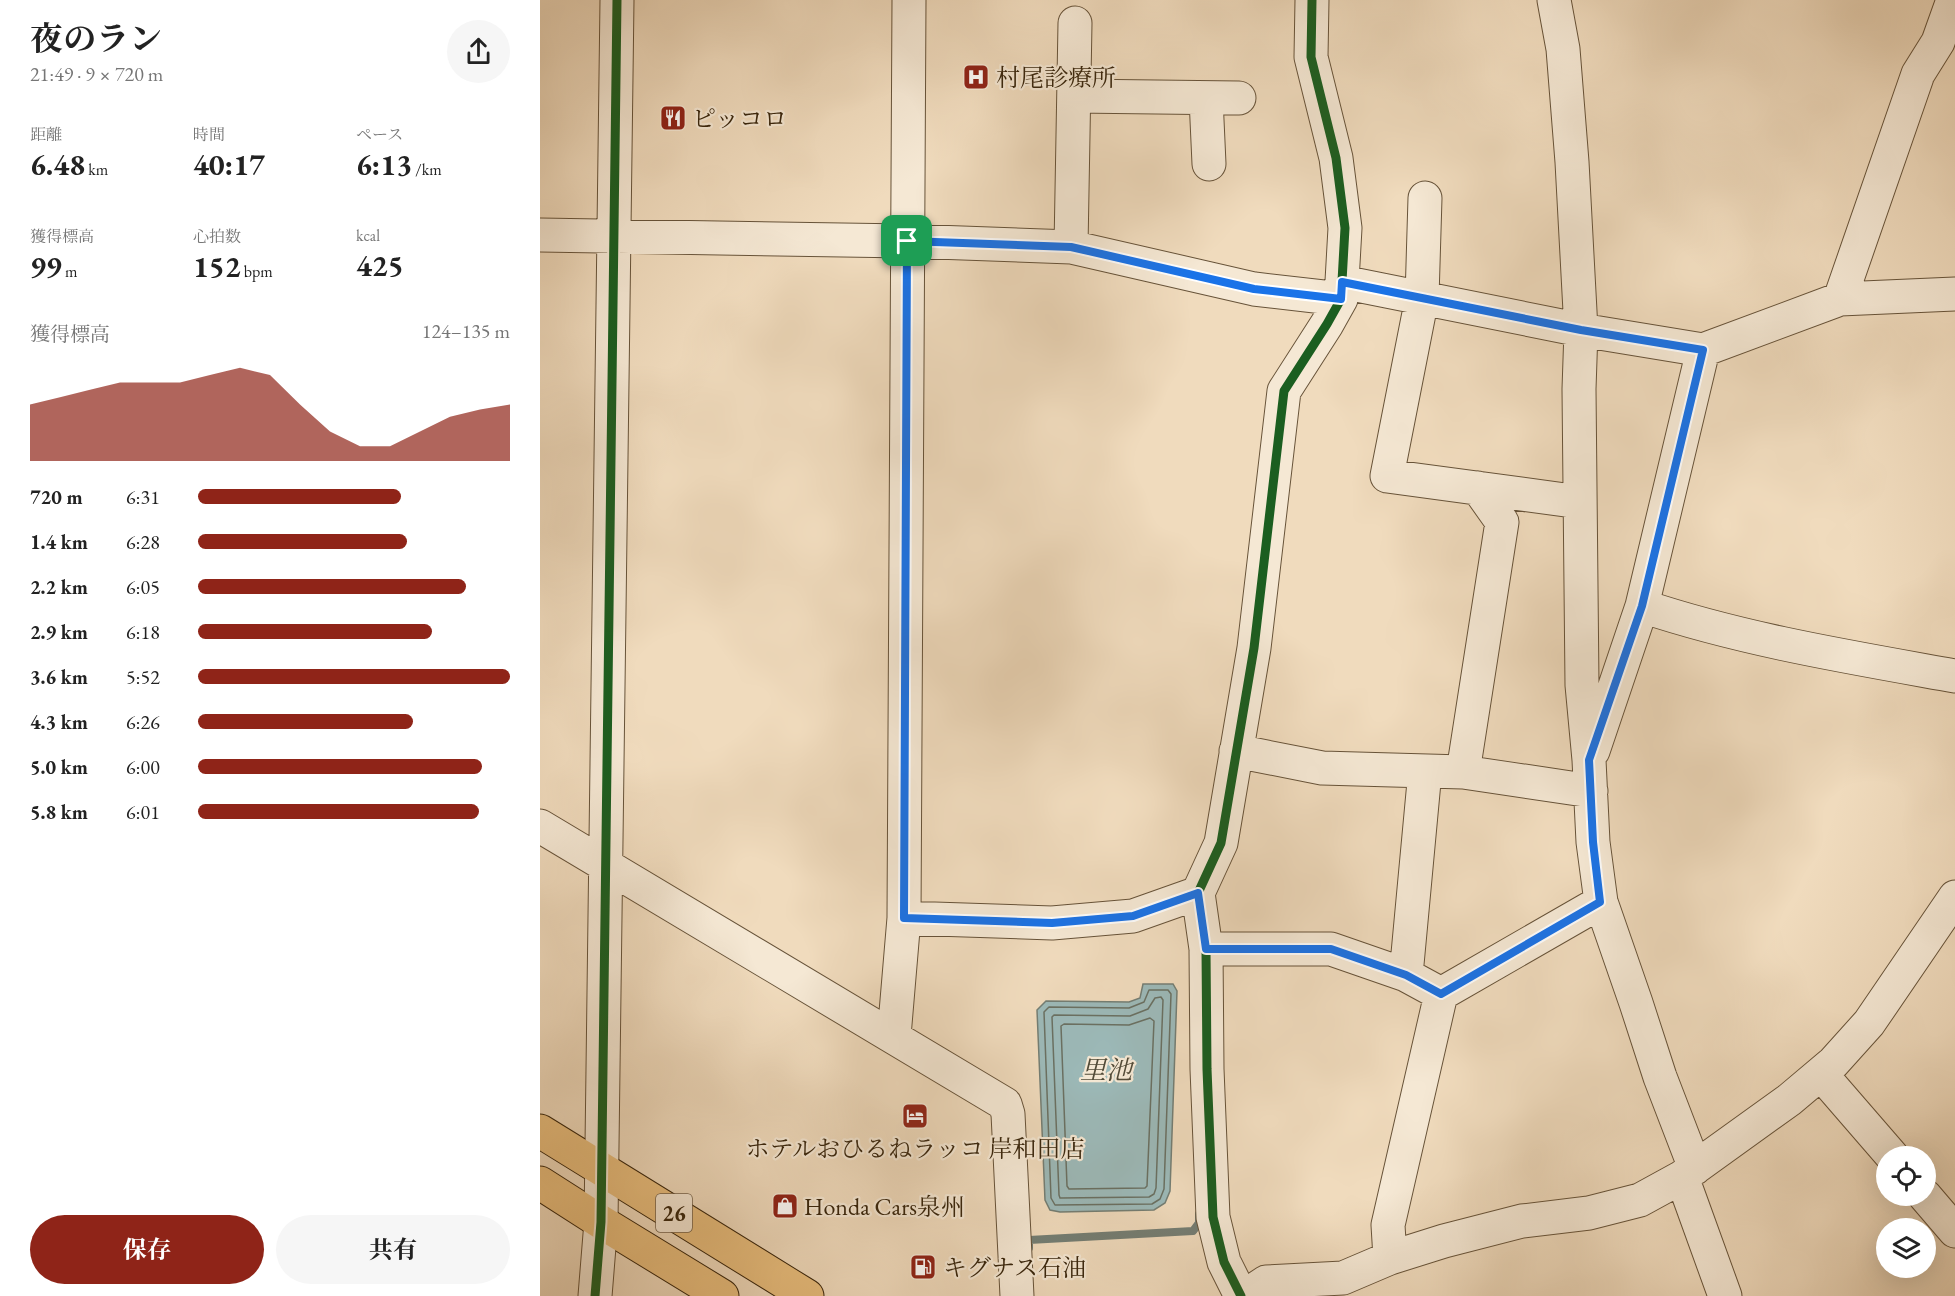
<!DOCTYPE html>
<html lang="ja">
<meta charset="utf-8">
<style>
:root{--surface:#fff;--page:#f6f6f6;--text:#222;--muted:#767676;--accent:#8f2418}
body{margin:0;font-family:"EB Garamond","Noto Serif JP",serif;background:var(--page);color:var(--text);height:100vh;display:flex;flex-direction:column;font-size:22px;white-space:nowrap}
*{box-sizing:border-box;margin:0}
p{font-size:20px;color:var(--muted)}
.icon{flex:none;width:33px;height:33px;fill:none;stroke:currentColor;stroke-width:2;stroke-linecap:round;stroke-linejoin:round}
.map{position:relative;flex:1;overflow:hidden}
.details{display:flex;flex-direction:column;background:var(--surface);width:540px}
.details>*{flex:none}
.tools{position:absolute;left:1336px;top:1146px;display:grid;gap:12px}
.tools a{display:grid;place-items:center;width:60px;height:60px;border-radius:50%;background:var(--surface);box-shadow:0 6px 24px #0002;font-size:30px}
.pin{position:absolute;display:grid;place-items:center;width:51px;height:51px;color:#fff;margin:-26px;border-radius:12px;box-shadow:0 3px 9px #0006}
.round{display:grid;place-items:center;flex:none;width:63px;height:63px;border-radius:32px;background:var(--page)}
.overview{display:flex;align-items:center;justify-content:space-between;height:102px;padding:0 30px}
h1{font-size:33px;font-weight:700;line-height:45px}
.metrics{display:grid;grid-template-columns:repeat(3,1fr);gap:9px;height:102px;padding:6px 30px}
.metrics div{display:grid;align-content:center}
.metrics b{font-size:30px;font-weight:700}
.metrics small{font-size:16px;font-weight:400}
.metrics p{font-size:16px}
.chart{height:168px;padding:12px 30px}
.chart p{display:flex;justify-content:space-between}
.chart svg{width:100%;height:108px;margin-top:6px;fill:var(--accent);opacity:.7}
.button{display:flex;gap:12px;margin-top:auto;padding:12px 30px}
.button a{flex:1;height:69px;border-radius:36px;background:var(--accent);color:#fff;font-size:24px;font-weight:700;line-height:69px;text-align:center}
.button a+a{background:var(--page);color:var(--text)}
ul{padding:0 30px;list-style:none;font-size:20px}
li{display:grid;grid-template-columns:96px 72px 1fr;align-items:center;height:45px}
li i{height:15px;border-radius:8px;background:var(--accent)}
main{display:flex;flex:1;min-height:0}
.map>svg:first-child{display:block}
</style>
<main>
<section class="details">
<div class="overview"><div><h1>夜のラン</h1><p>21:49 · 9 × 720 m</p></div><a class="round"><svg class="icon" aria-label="share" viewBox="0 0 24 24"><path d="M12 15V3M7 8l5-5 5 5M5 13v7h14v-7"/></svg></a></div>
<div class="metrics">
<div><p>距離</p><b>6.48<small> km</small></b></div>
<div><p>時間</p><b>40:17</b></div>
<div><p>ペース</p><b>6:13<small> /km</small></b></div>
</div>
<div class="metrics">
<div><p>獲得標高</p><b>99<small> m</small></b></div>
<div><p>心拍数</p><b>152<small> bpm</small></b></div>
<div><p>kcal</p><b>425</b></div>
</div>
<div class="chart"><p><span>獲得標高</span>124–135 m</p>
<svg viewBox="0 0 160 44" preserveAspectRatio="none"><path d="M0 44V21L10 18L20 15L30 12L40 12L50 12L60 9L70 6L80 9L90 21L100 32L110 38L120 38L130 32L140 26L150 23L160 21V44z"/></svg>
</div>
<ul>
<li><b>720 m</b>6:31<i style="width:65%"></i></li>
<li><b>1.4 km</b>6:28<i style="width:67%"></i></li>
<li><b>2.2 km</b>6:05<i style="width:86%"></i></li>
<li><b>2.9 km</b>6:18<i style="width:75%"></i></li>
<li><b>3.6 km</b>5:52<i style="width:100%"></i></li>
<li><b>4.3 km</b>6:26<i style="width:69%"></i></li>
<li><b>5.0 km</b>6:00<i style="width:91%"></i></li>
<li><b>5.8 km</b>6:01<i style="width:90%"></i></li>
</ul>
<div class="button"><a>保存</a><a>共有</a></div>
</section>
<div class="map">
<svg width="1415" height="1296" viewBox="0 0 1415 1296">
<rect width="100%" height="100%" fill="#f0dbbd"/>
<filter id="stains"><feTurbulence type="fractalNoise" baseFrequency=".00333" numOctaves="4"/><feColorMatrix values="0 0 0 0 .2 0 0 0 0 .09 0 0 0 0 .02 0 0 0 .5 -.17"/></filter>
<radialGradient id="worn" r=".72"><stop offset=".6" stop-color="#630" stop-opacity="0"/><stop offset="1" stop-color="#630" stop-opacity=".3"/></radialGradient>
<path fill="#9cb9b8" stroke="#747e74" stroke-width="1.5" d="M603 984H633L637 991 630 1191 625 1203 614 1210 520 1212 510 1210 505 1200 497 1010 506 1001 589 1002 600 998Z"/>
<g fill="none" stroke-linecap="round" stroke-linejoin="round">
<path stroke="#6a7062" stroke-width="1.5" d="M609 990H628L631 994 624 1189 620 1199 612 1204 515 1205 511 1198 504 1012 509 1007 589 1008 604 1002Z
M621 997 623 1000 616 1188 614 1194 609 1197 520 1198 519 1195 512 1017 514 1015 590 1016 608 1009 615 998Z
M610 1018 614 1021 607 1186 605 1188 529 1189 527 1186 521 1026 524 1024 589 1025Z"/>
<path stroke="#747e74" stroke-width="8" d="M489 1248V1240L653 1231 659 1223V1214"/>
<defs>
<path id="minor" d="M1014 0 1023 49 1032 162 1041 330 1039 389 1042 685 1049 760 1053 842 1061 902 1096 1003 1120 1077 1155 1168
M534 96 699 98
M666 98 669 164
M885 198 882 298 847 476 1040 502
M0 235 367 241 531 247 714 289 801 299
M531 247 535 23
M802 282 1041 330 1163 350
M1300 299 1415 294
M1102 606C1204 640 1309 657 1415 676
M696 751 782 768 923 772 1051 791
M1053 751 1102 606 1163 350 1300 299 1378 74 1398 42 1413 0
M923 772 962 522 938 488
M0 826 465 1104 468 1114 477 1296
M364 918 512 923 593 916 658 893
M666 949H791L866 975 901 994 1061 902
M866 975 885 771
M354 1036 364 918 369 0
M1281 1074 1352 1156
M1142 1177 1185 1296
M1385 1196 1415 1231
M850 1258 848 1225 901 994
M55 1296 61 1222 77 0
M701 1296 684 1262 673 1217 667 1069 666 949 658 893 681 843 714 648 744 391 787 324 801 299 805 228 796 158 771 57 772 0
M705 1296 726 1282 803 1278 850 1258 904 1241 982 1221 1049 1213 1100 1200 1142 1177 1249 1100 1293 1063 1329 1023 1415 897"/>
<path id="highway" d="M0 1131 267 1296
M0 1183 61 1222 182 1296"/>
</defs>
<use href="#minor" stroke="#675339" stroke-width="35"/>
<use href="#highway" stroke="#39260d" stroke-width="35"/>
<use href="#minor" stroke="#f5e8d4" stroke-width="33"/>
<use href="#highway" stroke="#e8be7e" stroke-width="33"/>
<defs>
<path id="cycleway" d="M55 1296 61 1222 77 0
M701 1296 684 1262 673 1217 667 1069 666 949 658 893 681 843 714 648 744 391 787 324 801 299 805 228 796 158 771 57 772 0"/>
</defs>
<use href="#cycleway" stroke="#f5e8d4" stroke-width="13"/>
<use href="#cycleway" stroke="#1b5e20" stroke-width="9"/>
</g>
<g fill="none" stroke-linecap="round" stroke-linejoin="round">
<defs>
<path id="route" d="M367 241 531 247 714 289 801 299 802 282 1041 330 1163 350 1102 606 1049 760 1053 842 1060 902 901 994 866 975 791 949H666L658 893 593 916 512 923 364 918Z"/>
</defs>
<use href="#route" stroke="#fff" stroke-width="12"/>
<use href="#route" stroke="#1a73e8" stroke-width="8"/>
</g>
<defs>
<symbol id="hospital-square" viewBox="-11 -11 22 22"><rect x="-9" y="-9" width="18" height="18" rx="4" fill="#8f2418" stroke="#f5e8d4"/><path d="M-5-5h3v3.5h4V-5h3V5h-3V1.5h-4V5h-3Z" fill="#fff"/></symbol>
<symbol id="restaurant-square" viewBox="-11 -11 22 22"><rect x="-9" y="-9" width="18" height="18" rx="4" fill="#8f2418" stroke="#f5e8d4"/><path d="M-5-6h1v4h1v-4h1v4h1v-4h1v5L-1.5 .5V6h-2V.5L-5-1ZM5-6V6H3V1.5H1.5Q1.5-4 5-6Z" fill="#fff"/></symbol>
<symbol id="hotel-square" viewBox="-11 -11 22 22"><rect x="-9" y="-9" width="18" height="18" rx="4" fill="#8f2418" stroke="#f5e8d4"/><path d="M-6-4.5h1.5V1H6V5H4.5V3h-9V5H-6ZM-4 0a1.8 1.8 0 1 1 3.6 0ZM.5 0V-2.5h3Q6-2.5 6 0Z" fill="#fff"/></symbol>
<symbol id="shop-square" viewBox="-11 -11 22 22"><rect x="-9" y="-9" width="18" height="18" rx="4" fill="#8f2418" stroke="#f5e8d4"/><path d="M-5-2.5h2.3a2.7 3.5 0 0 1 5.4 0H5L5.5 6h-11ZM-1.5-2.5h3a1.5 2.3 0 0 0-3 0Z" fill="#fff"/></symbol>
<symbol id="fuel-square" viewBox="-11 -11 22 22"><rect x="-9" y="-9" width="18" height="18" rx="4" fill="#8f2418" stroke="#f5e8d4"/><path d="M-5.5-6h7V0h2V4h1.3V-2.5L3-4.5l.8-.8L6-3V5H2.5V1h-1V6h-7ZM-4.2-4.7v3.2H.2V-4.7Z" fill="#fff"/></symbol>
</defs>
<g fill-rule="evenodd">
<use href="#hospital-square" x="421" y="62" width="30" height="30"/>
<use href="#restaurant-square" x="118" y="103" width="30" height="30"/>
<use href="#hotel-square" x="360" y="1101" width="30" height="30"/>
<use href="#shop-square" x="230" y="1191" width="30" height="30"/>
<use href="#fuel-square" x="368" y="1252" width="30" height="30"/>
</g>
<g text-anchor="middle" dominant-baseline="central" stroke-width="4.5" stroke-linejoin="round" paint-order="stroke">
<rect fill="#f5e8d4" stroke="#716049" stroke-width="1.5" x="116" y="1194" width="36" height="38" rx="4.5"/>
<g font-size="22" font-weight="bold" fill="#39260d">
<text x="134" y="1213">26</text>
</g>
<g font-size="24" fill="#39260d" stroke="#f5e8d4" text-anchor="start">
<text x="456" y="77">村尾診療所</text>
<text x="152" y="118">ピッコロ</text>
<text x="375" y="1148" text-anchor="middle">ホテルおひるねラッコ 岸和田店</text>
<text x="264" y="1206">Honda Cars泉州</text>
<text x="403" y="1267">キグナス石油</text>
</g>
<g font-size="26" font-style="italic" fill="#524b38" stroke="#f5e8d4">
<text x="566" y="1070">里池</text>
</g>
</g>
<rect width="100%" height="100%" filter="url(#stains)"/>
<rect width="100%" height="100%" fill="url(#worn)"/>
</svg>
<div class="tools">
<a><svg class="icon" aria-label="locate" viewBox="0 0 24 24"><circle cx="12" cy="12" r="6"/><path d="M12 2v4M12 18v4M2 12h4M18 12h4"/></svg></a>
<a><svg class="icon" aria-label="layers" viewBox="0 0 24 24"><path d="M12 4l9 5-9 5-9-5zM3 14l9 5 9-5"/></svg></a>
</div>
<div class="pin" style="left:367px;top:241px;background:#1e9e55"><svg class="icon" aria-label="arrive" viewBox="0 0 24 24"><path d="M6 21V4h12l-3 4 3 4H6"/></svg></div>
</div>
</main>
